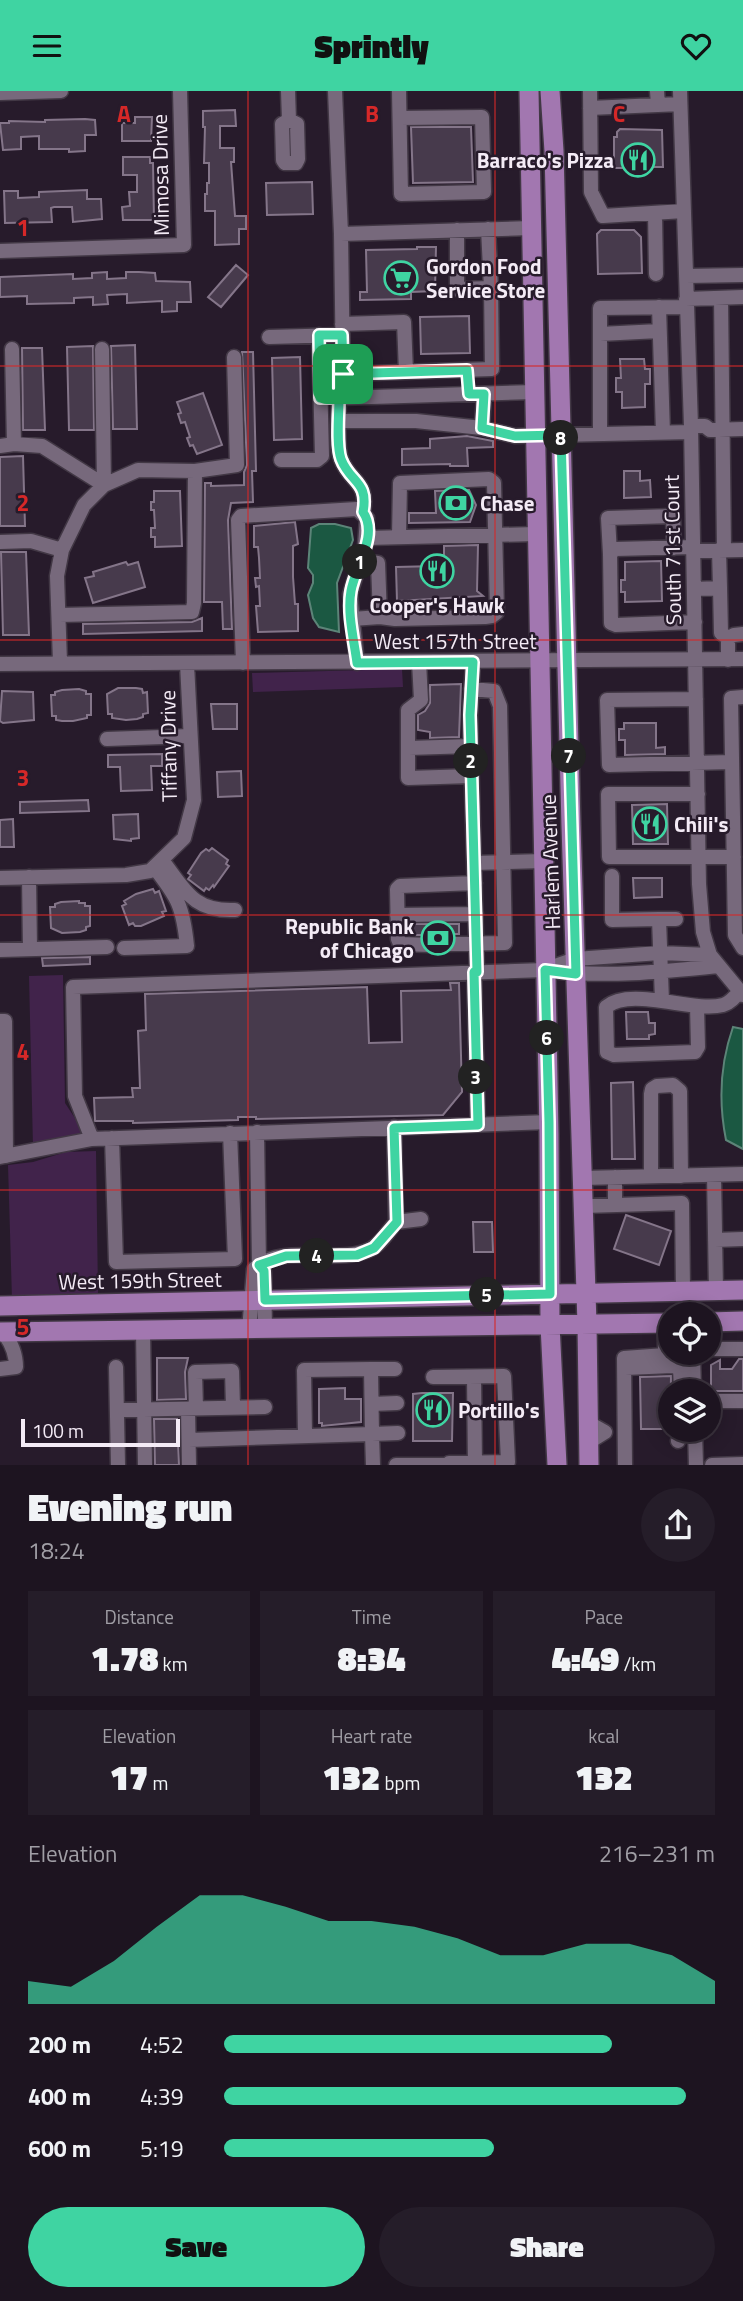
<!DOCTYPE html>
<meta charset="utf-8">
<style>
:root{--surface:#1d1420;--page:#251d29;--text:#f1f3f6;--muted:#a09ea5;--line:#3b333e;--accent:#3fd4a2}
body{margin:0;font-family:"Titillium Web",sans-serif;background:var(--page);color:var(--text);height:100vh;display:flex;flex-direction:column;font-size:26px;white-space:nowrap}
*{box-sizing:border-box;margin:0}
p{font-size:23px;color:var(--muted)}
.icon{flex:none;width:38px;height:38px;fill:none;stroke:currentColor;stroke-width:2;stroke-linecap:round;stroke-linejoin:round}
.map{position:relative;height:1374px;overflow:hidden}
.drawer{display:flex;flex-direction:column;background:var(--surface);flex:1}
.drawer>*{flex:none}
.buttons{position:absolute;left:658px;top:1211px;display:grid;gap:14px}
.buttons a{display:grid;place-items:center;width:63px;height:63px;border-radius:50%;background:var(--surface);box-shadow:0 4px 18px #0003,0 0 0 2px var(--line);font-size:35px}
.scale{position:absolute;left:21px;bottom:18px;width:159px;box-sizing:border-box;padding-left:7px;border:4px solid #f4ebf6;border-top:0;font-size:19px;line-height:24px;white-space:nowrap;color:#f4ebf6;-webkit-text-stroke:5px #271b2b;paint-order:stroke}
.pin{position:absolute;display:grid;place-items:center;width:60px;height:60px;color:#fff;margin:-30px;border-radius:14px;box-shadow:0 4px 10px #0006}
.km{position:absolute;width:35px;height:35px;margin:-18px;border-radius:50%;background:#222;color:#fff;font-size:19px;line-height:35px;text-align:center}
.round{display:grid;place-items:center;flex:none;width:74px;height:74px;border-radius:37px;background:var(--page)}
.headline{display:flex;align-items:center;justify-content:space-between;height:119px;padding:0 28px}
h1{font-size:38px;font-weight:800;line-height:52px}
.figures{display:grid;grid-template-columns:repeat(3,1fr);gap:10px;height:119px;padding:7px 28px}
.figures div{display:grid;align-content:center;border-radius:0px;background:var(--page);text-align:center}
.figures b{font-size:35px;font-weight:800}
.figures small{font-size:19px;font-weight:400}
.figures p{font-size:19px}
.chart{height:196px;padding:14px 28px}
.chart p{display:flex;justify-content:space-between}
.chart svg{width:100%;height:126px;margin-top:7px;fill:var(--accent);opacity:.7}
.primary-button{display:flex;gap:14px;margin-top:auto;padding:14px 28px}
.primary-button a{flex:1;height:80px;border-radius:42px;background:var(--accent);color:#111;font-size:28px;font-weight:800;line-height:80px;text-align:center}
.primary-button a+a{background:var(--page);color:var(--text)}
ul{padding:0 28px;list-style:none;font-size:23px}
li{display:grid;grid-template-columns:112px 84px 1fr;align-items:center;height:52px}
li i{height:18px;border-radius:9px;background:var(--accent)}
header{display:flex;justify-content:space-between;align-items:center;height:91px;padding:0 28px;background:var(--accent);color:#111;font-size:32px;font-weight:800}
.map>svg:first-child{display:block}
</style>
<header><svg class="icon" aria-label="menu" viewBox="0 0 24 24"><path d="M4 6h16M4 12h16M4 18h16"/></svg>Sprintly<svg class="icon" aria-label="heart" viewBox="0 0 24 24"><path d="M12 20l-8-8c-3-5 5-10 8-4 3-6 11-1 8 4z"/></svg></header>
<div class="map">
<svg width="743" height="1374" viewBox="0 0 743 1374">
<rect width="100%" height="100%" fill="#271b2b"/>
<path fill="#41234b" d="M402 578 403 596 253 601 252 582Z
M63 884 65 1012 86 1044 33 1056 29 885Z
M96 1060 98 1202 12 1208 8 1074 33 1071 66 1061Z"/>
<path fill="#1b5842" stroke="#5c8478" stroke-width="2" d="M319 433H335L351 437 353 449 337 492 339 541 319 536 313 527 308 504 313 492V484L308 477 311 437Z
M733 936 743 938V1058L726 1049C718 1009 720 973 733 936Z"/>
<path fill="#473a4c" stroke="#847589" stroke-width="2" d="M235 19 236 35H220V57H234V71H231L235 125H246V138H239V153L215 154V120H205V103H207V92H209V72H204L205 36H203V20Z
M135 26H152L151 50H122V32H135Z
M85 28 95 29 96 44H85V60L69 61V58H39V45L21 46V58L3 59 0 32H9V30L45 31V29Z
M411 36H471L473 91 413 92Z
M620 38 662 39 663 76H643V82H628L627 77H614V46H617V41Z
M123 66H150V72H153L154 129H123L122 116 130 115 129 101H137V84H123Z
M312 91 313 123 267 124 266 92Z
M87 99V108H101L102 128 73 131 72 116H54L51 117 52 131 5 132 4 100H18V107L39 106V101Z
M601 139H634L641 146 642 182 598 183 597 143Z
M417 156H436L435 200 411 201V208L360 209V201H367L366 159 417 158Z
M236 174 248 184 221 216 208 206Z
M107 181V188L126 187V181H139L155 182 156 190 190 191 191 211H177V220L162 221V210L127 212V203L107 204 108 213 93 214V206L74 207V212L27 213V205L0 206V186L73 183V188L92 187V182Z
M469 225 470 262 421 263 420 226Z
M135 254 137 338H113L111 255Z
M93 255 94 339H69L67 256Z
M22 257H42L45 339H23Z
M242 261H253L256 380H252L253 411 231 412 228 429 232 538H223L222 511H204L205 392H211V395L244 394V381L247 374Z
M300 266 302 348 274 349 272 267Z
M620 268H644L645 278H650V293H645V316L622 317V301H616V287H621Z
M203 302 222 354 197 363 193 354 190 355 187 347 190 346 185 331 181 332 178 323 181 322 177 311Z
M467 345 493 350V356L467 357 468 375H450V373L402 374V358L430 357V348Z
M23 365 25 435H0V366Z
M624 380H640V390L650 389 651 406 624 407Z
M469 399 476 414 470 431 409 432V422H436L435 400Z
M154 400H180L182 455 155 456V446H151V437H155L154 419H151V411H154Z
M295 431 298 453 293 455V486L295 513H298V540L258 541 256 515H260L259 495 256 496 255 487H260L259 467 258 456H254V435Z
M478 454 477 500 483 505 397 510 396 476 437 475V464H444V455Z
M1 461H26L29 544H3Z
M661 470 662 510 625 511V501H621V489H625V471Z
M126 471 128 474 138 471 145 496 93 512 85 487 94 485 93 481Z
M202 527V540L83 543V533L192 531Z
M461 593 459 646 430 647V641L418 639V624L425 620 430 612V594Z
M118 597H136L142 598 143 602 147 601 148 622 143 623V626L137 628 126 629 112 627V623H108L107 603Z
M79 598 86 600V603H91V624H87V627L73 630H62L56 629V625H52L51 604H55V601L62 599Z
M2 600 33 601 34 629 3 632 0 630Z
M211 613H237V638H213Z
M624 632H656V657L665 656V663L625 664V649H619V638H624Z
M162 663V675H151L152 699 121 700 120 676H108V664Z
M241 680 242 705 218 706 217 681Z
M88 709 89 720 20 722V711Z
M667 713 668 753H633L632 714Z
M138 723 139 747 131 748V750L114 748 113 724Z
M13 728 14 756H0V729Z
M212 757 228 769 226 773 229 775 214 796 213 794 209 799 206 797 204 800 188 788 191 784 188 782 201 762 206 758 209 760Z
M633 787H662V806L634 807Z
M153 798 155 802 159 800 166 820 162 821 164 825 141 835H135L133 832 129 834 122 815 126 813 124 810 136 803Z
M79 810V812H85V815H90V835L86 836V839L80 841 62 842 51 837 50 816H55V813L61 811Z
M412 833H459V843H445L438 848 430 844H412Z
M90 866V873L43 875 42 867Z
M450 892H459L462 1001 443 1024 256 1028V1026H238V1029L133 1032V1030H95L94 1007 133 1006 132 997H140L138 940 146 939 145 903 367 896 369 952 402 951 401 900 451 899Z
M626 921H648L649 932H655V943L649 944V948H627Z
M633 991 635 1068H612L611 992Z
M626 1124 671 1140 659 1174 614 1158Z
M473 1131H492L493 1161H474Z
M157 1267H188L185 1281 186 1308 157 1309Z
M739 1268H743V1300H711V1274L720 1269V1278H732Z
M671 1285 670 1338H641L640 1286Z
M345 1297V1308H361V1331L322 1335V1332H319V1298Z
M422 1302H453L452 1350H413V1303Z
M154 1328H177L179 1374H155Z"/>
<g fill="none" stroke-linecap="round" stroke-linejoin="round">
<defs>
<path id="minor" d="M288 0 289 29 282 33 283 69 285 72H296L298 68 297 33 289 29
M335 0 341 143 531 137
M399 0 401 103 484 101 482 26 400 27
M590 0 591 101 603 125 684 120
M657 0 658 14
M680 0 691 335 699 793 703 841 710 864 743 904
M0 2 61 0
M590 17 680 13
M655 122 656 183
M457 139V198L491 197 488 138
M341 143 343 283 492 278 491 197
M0 160 184 154 180 0
M686 185 743 184
M721 207 724 459
M686 208 743 206
M659 216 663 342
M342 233 404 231 406 281
M600 243 659 240
M269 246 342 244
M12 258 14 353
M102 258 104 394
M339 330H416L482 337 515 345 691 341
M691 335H705L710 339 743 338
M482 337 484 303
M600 343V217L687 216
M0 355 14 353 42 355 104 394
M281 369H317L322 365 319 244
M363 421C369 390 350 392 341 368 336 354 339 323 339 307L534 301
M367 447 536 443
M0 451 31 450 62 459
M693 456 615 458 610 463 611 532 616 534 695 531
M719 459 720 497
M693 460 743 459
M610 463 608 427 673 425 674 457
M694 498 720 497 721 542 728 547
M59 524 192 521 194 512 195 380
M380 526 395 528 485 526 492 525 497 521 494 392 489 388 400 392 399 446
M352 528 380 526 378 472 360 470
M728 569V547L734 544 743 543
M60 571 57 485 62 459 84 414 104 394 138 379 195 380 237 374 234 266
M419 571 421 609 408 619V687L471 685
M473 571 470 624 477 881
M243 572 238 429 241 425 357 418 367 427 365 455 350 503 357 572
M0 573 743 568
M743 606 731 607 735 844 743 857
M696 608 607 609 609 674 732 671
M107 648 190 645
M409 657 471 655
M698 703H608L609 766H734
M162 769C185 799 193 821 235 819
M474 772 543 770
M612 785V829L659 828 662 910
M29 786 30 858
M0 787 126 784 150 780 184 747 194 709 187 573
M397 824 476 823
M659 828H676
M446 853 505 852 500 615 494 600 471 598
M430 854 400 853 398 848 397 798 400 795 475 792
M124 857 187 855C183 815 178 807 154 776
M0 859 107 856
M546 878 575 868 660 862 710 864
M474 881 478 1034
M697 915 698 956 695 961 614 964 607 961 606 916C631 895 693 922 723 914 730 912 735 906 740 900
M0 930H5L6 1065
M257 1041 259 1174 264 1180 265 1238
M112 1047 116 1171 235 1168 230 1042
M92 1048 75 1005 73 896 545 879C602 887 661 881 718 875
M0 1066 92 1048 549 1031
M714 1084 716 1200
M651 1085V1003L652 998 657 995 673 994 680 1000 681 1085
M615 1086V1114
M583 1087 743 1083
M584 1115 682 1112 683 1200
M396 1131 421 1128
M715 1149 743 1148
M249 1239 254 1178C282 1151 337 1175 371 1158 381 1153 389 1139 396 1131L394 1036
M143 1240 145 1374
M709 1258H743
M693 1262 694 1300
M116 1276 118 1374
M625 1277 672 1275 680 1277 681 1300
M0 1278 16 1276C16 1264 11 1251 3 1241
M371 1278H395
M433 1286 504 1285 508 1371 449 1372
M474 1286 475 1374
M709 1310H743
M372 1313 397 1312
M196 1317 195 1281 232 1280 233 1316
M188 1318 189 1374
M118 1319 265 1316
M589 1332 605 1341 589 1351
M695 1339 696 1374
M305 1344 304 1279 371 1278 372 1343 398 1342
M189 1349 372 1343 373 1374
M678 1350 682 1339
M396 1374H449
M625 1374 624 1267 665 1264V1232
M712 1374 743 1373"/>
<path id="major" d="M529 0 549 1043 550 1234 557 1374
M550 0 554 60 571 735 587 1233 589 1374
M0 1215 743 1199
M709 1231 743 1230
M0 1241 670 1232"/>
</defs>
<use href="#minor" stroke="#423845" stroke-width="17"/>
<use href="#major" stroke="#423845" stroke-width="22"/>
<use href="#minor" stroke="#77697c" stroke-width="14"/>
<use href="#major" stroke="#a277b0" stroke-width="19"/>
</g>
<g fill="none" stroke-linecap="round" stroke-linejoin="round">
<defs>
<path id="route" d="M319 244H342L343 283 467 279 469 303H484L482 337 515 345 561 344 576 883 545 879 549 1031 550 1203 265 1209 264 1180 259 1174 286 1165 357 1164 374 1157 397 1131 394 1037 478 1034 474 881H477L470 624 473 571 357 572C354 549 347 522 351 500 355 476 379 444 363 421 369 390 350 392 341 368 336 354 339 323 339 307H320Z"/>
</defs>
<use href="#route" stroke="#fff" stroke-width="14"/>
<use href="#route" stroke="#3fd4a2" stroke-width="9"/>
</g>
<path fill="none" stroke="#d62828" stroke-width="2" stroke-opacity="0.55" d="M248 0V1374M495 0V1374M0 275H743M0 549H743M0 824H743M0 1099H743"/>
<defs>
<symbol id="restaurant-ring" viewBox="-11 -11 22 22"><circle r="9.5" fill="#271b2b" stroke="#3fd4a2" stroke-width="1.5"/><path d="M-5-6h1v4h1v-4h1v4h1v-4h1v5L-1.5 .5V6h-2V.5L-5-1ZM5-6V6H3V1.5H1.5Q1.5-4 5-6Z" fill="#3fd4a2"/></symbol>
<symbol id="supermarket-ring" viewBox="-11 -11 22 22"><circle r="9.5" fill="#271b2b" stroke="#3fd4a2" stroke-width="1.5"/><path d="M-6-5.5h2.5l.6 2H6L4.5 2H-2.5L-4.4-4H-6ZM-1.5 3.2a1.3 1.3 0 1 0 .1 0ZM3 3.2a1.3 1.3 0 1 0 .1 0Z" fill="#3fd4a2"/></symbol>
<symbol id="bank-ring" viewBox="-11 -11 22 22"><circle r="9.5" fill="#271b2b" stroke="#3fd4a2" stroke-width="1.5"/><path d="M-6-4H6V4H-6ZM0-2.3a2.3 2.3 0 1 0 0 4.6a2.3 2.3 0 1 0 0-4.6Z" fill="#3fd4a2"/></symbol>
</defs>
<g fill-rule="evenodd">
<use href="#restaurant-ring" x="619" y="50" width="38" height="38"/>
<use href="#supermarket-ring" x="382" y="168" width="38" height="38"/>
<use href="#bank-ring" x="437" y="393" width="38" height="38"/>
<use href="#restaurant-ring" x="418" y="461" width="38" height="38"/>
<use href="#restaurant-ring" x="631" y="714" width="38" height="38"/>
<use href="#bank-ring" x="419" y="828" width="38" height="38"/>
<use href="#restaurant-ring" x="414" y="1300" width="38" height="38"/>
</g>
<g text-anchor="middle" dominant-baseline="central" stroke-width="5" stroke-linejoin="round" paint-order="stroke">
<g font-size="21" font-weight="bold" fill="#f4ebf6" stroke="#271b2b" text-anchor="start">
<text x="614" y="69" text-anchor="end">Barraco's Pizza</text>
<text x="426" y="175">Gordon Food<tspan x="426" dy="24">Service Store</tspan></text>
<text x="480" y="412">Chase</text>
<text x="437" y="514" text-anchor="middle">Cooper's Hawk</text>
<text x="674" y="733">Chili's</text>
<text x="414" y="835" text-anchor="end">Republic Bank<tspan x="414" dy="24">of Chicago</tspan></text>
<text x="458" y="1319">Portillo's</text>
</g>
<g font-size="21" fill="#f4ebf6" stroke="#271b2b">
<text transform="translate(160 84) rotate(-91)">Mimosa Drive</text>
<text transform="translate(672 459) rotate(-91)">South 71st Court</text>
<text x="455" y="550">West 157th Street</text>
<text transform="translate(168 655) rotate(-91)">Tiffany Drive</text>
<text transform="translate(550 771) rotate(-92)">Harlem Avenue</text>
<text transform="translate(140 1189) rotate(-1)">West 159th Street</text>
</g>
</g>
<g font-size="23" text-anchor="middle" font-weight="bold" fill="#d62828" stroke="#271b2b" stroke-width="5" stroke-linejoin="round" paint-order="stroke">
<text x="124" y="31">A</text>
<text x="372" y="31">B</text>
<text x="619" y="31">C</text>
<text x="23" y="145">1</text>
<text x="23" y="420">2</text>
<text x="23" y="695">3</text>
<text x="23" y="969">4</text>
<text x="23" y="1244">5</text>
</g>
</svg>
<div class="buttons">
<a><svg class="icon" aria-label="locate" viewBox="0 0 24 24"><circle cx="12" cy="12" r="6"/><path d="M12 2v4M12 18v4M2 12h4M18 12h4"/></svg></a>
<a><svg class="icon" aria-label="layers" viewBox="0 0 24 24"><path d="M12 4l9 5-9 5-9-5zM3 14l9 5 9-5"/></svg></a>
</div>
<div class="scale">100 m</div>
<div class="pin" style="left:343px;top:283px;background:#1e9e55"><svg class="icon" aria-label="arrive" viewBox="0 0 24 24"><path d="M6 21V4h12l-3 4 3 4H6"/></svg></div>
<b class="km" style="left:360px;top:471px">1</b>
<b class="km" style="left:471px;top:670px">2</b>
<b class="km" style="left:476px;top:986px">3</b>
<b class="km" style="left:317px;top:1165px">4</b>
<b class="km" style="left:487px;top:1204px">5</b>
<b class="km" style="left:547px;top:947px">6</b>
<b class="km" style="left:569px;top:665px">7</b>
<b class="km" style="left:561px;top:347px">8</b>
</div>
<section class="drawer">
<div class="headline"><div><h1>Evening run</h1><p>18:24</p></div><a class="round"><svg class="icon" aria-label="share" viewBox="0 0 24 24"><path d="M12 15V3M7 8l5-5 5 5M5 13v7h14v-7"/></svg></a></div>
<div class="figures">
<div><p>Distance</p><b>1.78<small> km</small></b></div>
<div><p>Time</p><b>8:34</b></div>
<div><p>Pace</p><b>4:49<small> /km</small></b></div>
</div>
<div class="figures">
<div><p>Elevation</p><b>17<small> m</small></b></div>
<div><p>Heart rate</p><b>132<small> bpm</small></b></div>
<div><p>kcal</p><b>132</b></div>
</div>
<div class="chart"><p><span>Elevation</span>216–231 m</p>
<svg viewBox="0 0 160 44" preserveAspectRatio="none"><path d="M0 44V36L10 38L20 29L30 17L40 6L50 6L60 10L70 15L80 15L90 17L100 21L110 27L120 27L130 23L140 23L150 27L160 36V44z"/></svg>
</div>
<ul>
<li><b>200 m</b>4:52<i style="width:79%"></i></li>
<li><b>400 m</b>4:39<i style="width:94%"></i></li>
<li><b>600 m</b>5:19<i style="width:55%"></i></li>
</ul>
<div class="primary-button"><a>Save</a><a>Share</a></div>
</section>
